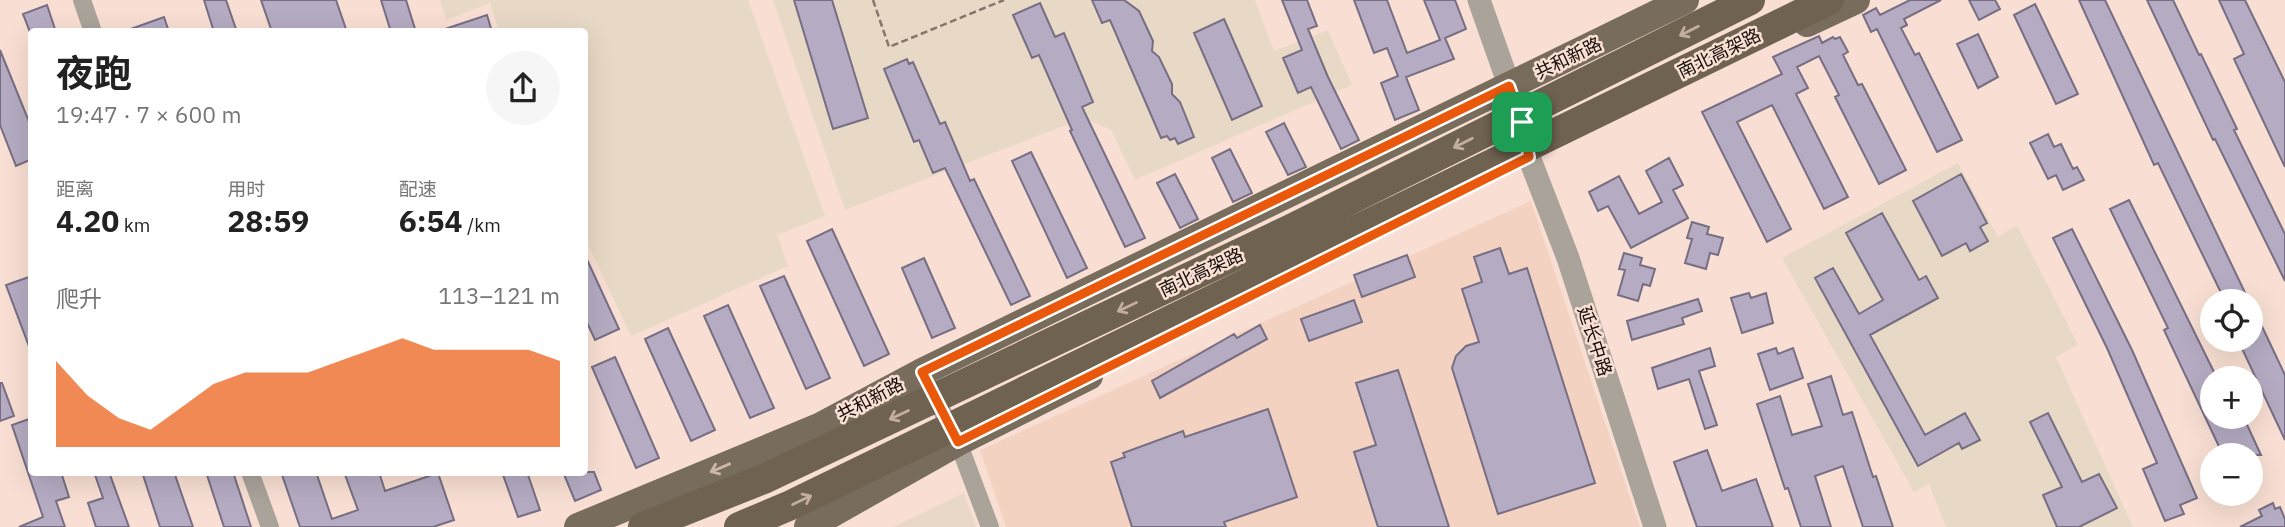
<!DOCTYPE html>
<html lang="zh">
<meta charset="utf-8">
<style>
:root{--surface:#fff;--page:#f6f6f6;--text:#222;--muted:#767676;--accent:#ea580c}
body{margin:0;font-family:"IBM Plex Sans","Noto Sans SC",sans-serif;background:var(--page);color:var(--text);height:100vh;display:flex;flex-direction:column;font-size:26px;white-space:nowrap}
*{box-sizing:border-box;margin:0}
p{font-size:23px;color:var(--muted)}
.icon{flex:none;width:38px;height:38px;fill:none;stroke:currentColor;stroke-width:2;stroke-linecap:round;stroke-linejoin:round}
.map{position:relative;flex:1;overflow:hidden}
.drawer{position:absolute;left:28px;top:28px;width:560px;height:448px;display:flex;flex-direction:column;background:var(--surface);border-radius:7px;box-shadow:0 7px 28px #0002}
.drawer>*{flex:none}
.tools{position:absolute;left:2200px;top:289px;display:grid;gap:14px}
.tools a{display:grid;place-items:center;width:63px;height:63px;border-radius:50%;background:var(--surface);box-shadow:0 7px 28px #0002;font-size:35px}
.pin{position:absolute;display:grid;place-items:center;width:60px;height:60px;color:#fff;margin:-30px;border-radius:14px;box-shadow:0 4px 10px #0006}
.round{display:grid;place-items:center;flex:none;width:74px;height:74px;border-radius:37px;background:var(--page)}
.overview{display:flex;align-items:center;justify-content:space-between;height:119px;padding:0 28px}
h1{font-size:38px;font-weight:700;line-height:52px}
.figures{display:grid;grid-template-columns:repeat(3,1fr);gap:10px;height:119px;padding:7px 28px}
.figures div{display:grid;align-content:center}
.figures b{font-size:30px;font-weight:700}
.figures small{font-size:19px;font-weight:400}
.figures p{font-size:19px}
.chart{height:196px;padding:14px 28px}
.chart p{display:flex;justify-content:space-between}
.chart svg{width:100%;height:126px;margin-top:7px;fill:var(--accent);opacity:.7}
.map>svg:first-child{display:block}
</style>
<div class="map">
<svg width="2285" height="527" viewBox="0 0 2285 527">
<rect width="100%" height="100%" fill="#f9dfd3"/>
<path fill="#e9d8c7" d="M964 493 976 527H893Z"/>
<path fill="#f3d2c2" d="M1531 201 1640 527H1006L980 450Z"/>
<path fill="#e8d9c6" d="M440 0H748L825 216 777 235 788 266 631 336 585 238 584 32 499 31 490 3 446 20Z
M773 0H1255L1274 51 1328 30 1352 85 1135 180 1111 130 1084 118 845 210Z
M1958 163 1998 237 2017 225 2078 345 2056 357 2133 527H1946L1929 484 1914 492 1782 258Z"/>
<path fill="#b5acc3" stroke="#776e83" stroke-width="2" d="M204 0H226L237 32H214Z
M261 0H336L347 32H272Z
M381 0H406L416 32H391Z
M794 0H832L868 118 833 129Z
M1092 0H1124L1139 11 1153 41 1152 51 1159 57 1172 84V94L1180 102 1194 137 1178 144 1175 138 1170 140 1167 136 1161 138 1110 20 1102 23Z
M1282 0H1307L1317 26 1308 29 1328 77 1359 140 1341 149 1311 87 1298 93 1283 58 1302 50Z
M1354 0H1387L1407 53 1440 40 1424 0H1455L1466 29 1445 38 1454 59 1406 77 1419 110 1395 120 1381 83 1398 76 1387 48 1374 53Z
M1910 0H1941L1904 19 1907 25 1901 28 1915 55 1919 53 1962 140 1937 152 1877 29 1871 32 1863 15 1876 8 1880 15Z
M1969 0H1995L2000 9 1979 20Z
M2079 0H2105L2249 301H2225L2158 163 2154 165Z
M2147 0H2173L2199 55 2201 54 2237 129 2234 130 2285 234V281L2215 139 2213 140Z
M2219 0H2245L2285 82V167L2234 59 2244 54Z
M1040 3 1055 37 1064 33 1093 102 1082 107 1145 238 1125 247 1070 131 1072 130 1039 55 1032 58 1013 15Z
M2035 4 2078 94 2056 104 2014 15Z
M47 5 56 32H30L23 14Z
M487 15 492 32H445V29Z
M164 17 169 32H128V30Z
M1224 19 1262 106 1232 120 1194 33Z
M1978 34 1998 77 1978 88 1957 44Z
M1819 36 1822 43 1833 37 1835 39 1840 37 1848 52 1843 55 1858 85 1862 84 1906 170 1879 184 1835 97 1839 95 1819 56 1797 67 1808 88 1796 94 1848 197 1824 209 1772 105 1737 122 1791 229 1767 242 1702 112 1782 74 1773 57Z
M0 50 32 129V159L16 166 0 125Z
M907 59 909 64 913 62 940 124 945 122 970 181 974 179 1030 296 1011 305 945 168 933 173 919 140 914 142 884 69Z
M1284 123 1306 167 1288 175 1266 132Z
M2048 134 2054 147 2061 144 2073 169 2077 167 2084 180 2063 190 2056 175 2048 179 2030 143Z
M1230 149 1252 193 1233 202 1212 158Z
M1031 152 1087 268 1067 278 1012 161Z
M1669 158 1683 185 1673 190 1688 218 1631 248 1608 206 1598 211 1589 192 1619 176 1639 214 1662 202 1646 171Z
M1175 174 1198 219 1180 228 1157 183Z
M1961 174 1987 223 1980 227 1988 241 1970 251 1966 243 1942 256 1913 201Z
M2129 200 2217 378H2212V416H2243L2261 455H2223L2164 330 2168 328 2110 209Z
M1882 213 1919 280 1926 276 1938 298 1870 335 1925 435 1965 413 1980 440 1962 449 1959 443 1918 466 1815 278 1833 268 1859 314 1883 300 1846 233Z
M1692 222 1709 227 1707 234 1723 238 1718 255 1710 253 1706 269 1685 263 1692 239 1687 238Z
M832 229 889 354 864 366 807 241Z
M2072 229 2132 350 2197 498 2180 505 2184 514 2165 521 2143 469 2157 463 2107 348 2053 238Z
M1500 248 1509 274 1527 268 1595 483 1498 514 1452 368 1456 356 1466 346 1479 342 1462 289 1482 282 1474 257Z
M584 253 619 329 595 340 584 316Z
M1624 253 1642 258 1640 265 1655 269 1650 286 1643 284 1638 301 1618 295 1625 270 1619 269Z
M1407 255 1415 277 1362 297 1354 275Z
M924 258 955 328 932 338 902 268Z
M32 276V349H30L6 285Z
M784 276 830 378 806 389 760 286Z
M1749 293 1751 298 1766 293 1773 323 1742 333 1731 298Z
M1698 299 1702 311 1682 318 1684 324 1632 340 1627 321Z
M1354 300 1362 322 1309 341 1301 319Z
M2250 301 2285 375V440L2238 340H2250Z
M728 305 774 408 750 418 704 316Z
M1260 325 1267 339 1160 398 1152 381 1234 334 1237 338Z
M668 328 715 430 691 441 645 339Z
M1710 348 1715 366 1699 371 1717 425 1705 429 1689 379 1658 389 1652 368Z
M1776 348 1778 354 1793 348 1803 378 1770 390 1758 354Z
M615 357 659 458 636 468 592 367Z
M1398 370 1449 527H1378L1354 452 1376 445 1356 383Z
M1831 376 1843 415 1852 412 1873 477 1876 476 1893 527H1863L1843 466 1815 476 1831 527H1801L1788 488 1785 489 1757 404 1780 396 1792 435 1822 426 1808 384Z
M0 383H2L14 416 0 421Z
M1268 409 1297 497 1224 522 1226 527H1132L1111 462 1125 457 1123 453 1183 431 1185 437Z
M2048 413 2082 482 2099 474 2117 508 2079 527H2057L2043 495 2062 487 2030 422Z
M32 418V472H61L69 497 56 501 65 527H19L43 517 12 425Z
M1707 450 1722 491 1756 479 1773 527H1697L1674 462Z
M94 472H109L129 527H96L88 503 103 498Z
M142 472H174L193 527H160Z
M206 472H233L251 527H224Z
M281 472H316L332 519 358 510 344 472H379L385 491 438 473 454 520 433 527H300Z
M502 472H527L540 510 518 517Z
M563 472H594L601 490 575 501Z
M2273 503 2275 509 2280 507 2285 519V527H2240L2262 516 2259 510Z"/>
<g fill="none" stroke-linecap="round" stroke-linejoin="round">
<path stroke="#86756d" stroke-width="2.5" stroke-dasharray="7 3.5" stroke-linecap="butt" d="M873 0 889 47 1004 0"/>
<path stroke="#aaa39a" stroke-width="18" d="M82 0 93 32
M922 372 958 442 990 527
M250 472 270 527"/>
<path stroke="#aaa39a" stroke-width="23" d="M1479 0 1522 122 1529 157 1568 258 1655 527"/>
<path stroke="#786c5c" stroke-width="28" d="M1807 23 1856 0
M578 527 819 427 922 372 1685 0
M808 527 958 442 1089 376"/>
<path stroke="#6f6251" stroke-width="30" d="M643 527 766 478 1291 229 1750 0
M739 527 791 505 1829 0"/>
</g>
<defs><path id="oneway-shaft" d="M-6 0H5M1.5-3L5.5 0L1.5 3" fill="none" stroke-width="1.6" stroke-linecap="round" stroke-linejoin="round" transform="scale(1.75)"/></defs>
<g stroke="#c2ad9f">
<use href="#oneway-shaft" transform="translate(1689 31) rotate(153)"/>
<use href="#oneway-shaft" transform="translate(1463 143) rotate(153)"/>
<use href="#oneway-shaft" transform="translate(1127 307) rotate(155)"/>
<use href="#oneway-shaft" transform="translate(899 415) rotate(155)"/>
<use href="#oneway-shaft" transform="translate(802 500) rotate(-26)"/>
</g>
<use stroke="#ccb7a9" href="#oneway-shaft" transform="translate(720 468) rotate(157)"/>
<g fill="none" stroke-linecap="round" stroke-linejoin="round">
<defs>
<path id="route" d="M1509 86 1522 122 1529 157 958 442 922 372Z"/>
</defs>
<use href="#route" stroke="#fff" stroke-width="14"/>
<use href="#route" stroke="#ea580c" stroke-width="9"/>
</g>
<g text-anchor="middle" dominant-baseline="central" stroke-width="5" stroke-linejoin="round" paint-order="stroke">
<g font-size="18" fill="#130b07" stroke="#f9dfd3">
<text transform="translate(1719 53) rotate(-26)">南北高架路</text>
<text transform="translate(1568 58) rotate(-26)">共和新路</text>
<text transform="translate(1201 272) rotate(-25)">南北高架路</text>
<text transform="translate(1595 341) rotate(72)">延长中路</text>
<text transform="translate(870 399) rotate(-28)">共和新路</text>
</g>
</g>
</svg>
<div class="tools">
<a><svg class="icon" aria-label="locate" viewBox="0 0 24 24"><circle cx="12" cy="12" r="6"/><path d="M12 2v4M12 18v4M2 12h4M18 12h4"/></svg></a>
<a>+</a>
<a>−</a>
</div>
<div class="pin" style="left:1522px;top:122px;background:#1e9e55"><svg class="icon" aria-label="arrive" viewBox="0 0 24 24"><path d="M6 21V4h12l-3 4 3 4H6"/></svg></div>
<section class="drawer">
<div class="overview"><div><h1>夜跑</h1><p>19:47 · 7 × 600 m</p></div><a class="round"><svg class="icon" aria-label="share" viewBox="0 0 24 24"><path d="M12 15V3M7 8l5-5 5 5M5 13v7h14v-7"/></svg></a></div>
<div class="figures">
<div><p>距离</p><b>4.20<small> km</small></b></div>
<div><p>用时</p><b>28:59</b></div>
<div><p>配速</p><b>6:54<small> /km</small></b></div>
</div>
<div class="chart"><p><span>爬升</span>113–121 m</p>
<svg viewBox="0 0 160 44" preserveAspectRatio="none"><path d="M0 44V14L10 26L20 34L30 38L40 30L50 22L60 18L70 18L80 18L90 14L100 10L110 6L120 10L130 10L140 10L150 10L160 14V44z"/></svg>
</div>
</section>
</div>
